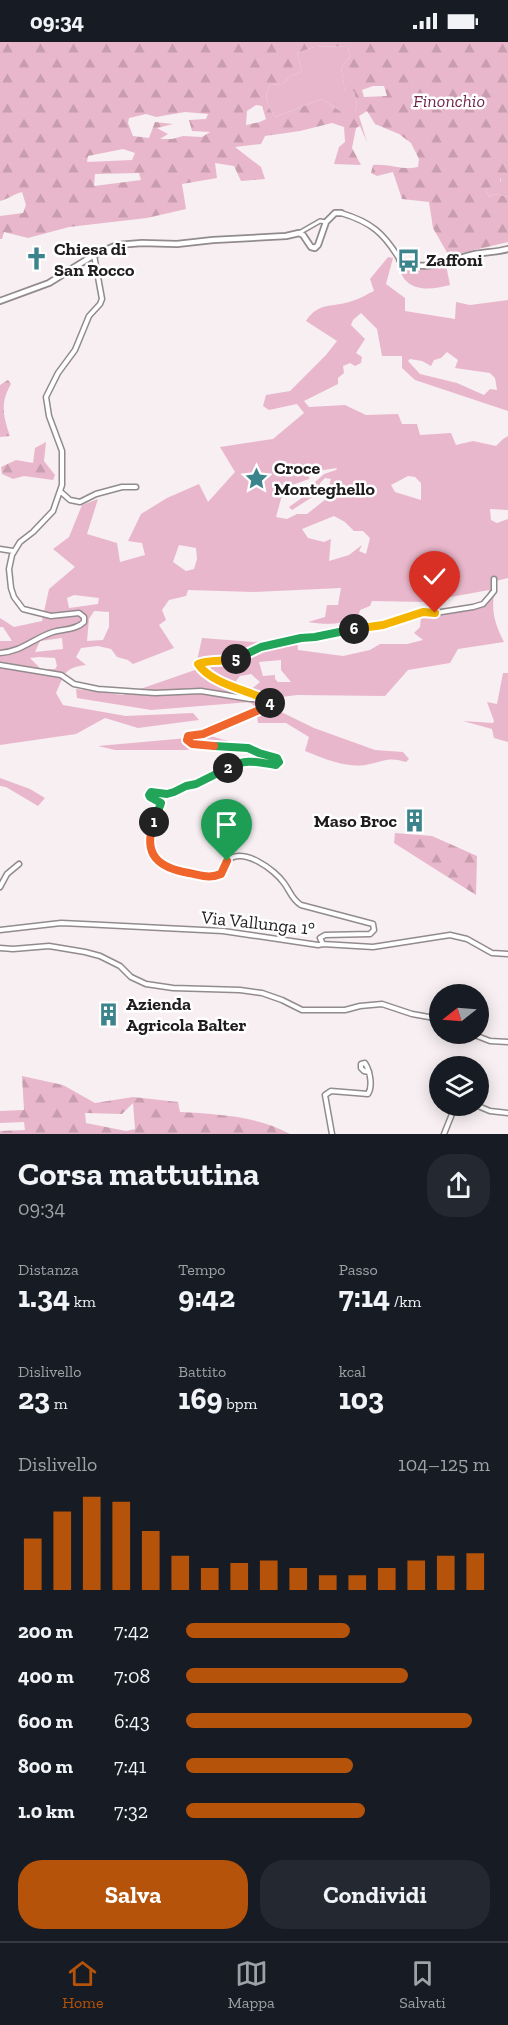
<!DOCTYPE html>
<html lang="it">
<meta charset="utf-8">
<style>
:root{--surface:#171b24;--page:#242831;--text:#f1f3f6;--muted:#9ea1a6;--line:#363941;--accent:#b45309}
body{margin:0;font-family:"Zilla Slab",serif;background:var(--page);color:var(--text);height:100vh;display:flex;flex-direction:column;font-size:22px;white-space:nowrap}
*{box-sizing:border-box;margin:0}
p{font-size:20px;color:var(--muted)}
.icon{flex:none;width:33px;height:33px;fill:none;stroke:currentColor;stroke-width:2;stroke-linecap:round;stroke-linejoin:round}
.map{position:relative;height:1092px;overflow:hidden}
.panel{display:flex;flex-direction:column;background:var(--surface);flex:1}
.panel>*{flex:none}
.needle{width:39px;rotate:253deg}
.buttons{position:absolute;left:429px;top:942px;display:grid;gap:12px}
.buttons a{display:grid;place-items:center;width:60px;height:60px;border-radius:50%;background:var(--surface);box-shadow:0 3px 15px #0003;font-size:30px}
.pin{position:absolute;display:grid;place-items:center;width:51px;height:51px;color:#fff;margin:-62px -26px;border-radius:50% 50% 50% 0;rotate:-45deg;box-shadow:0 0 6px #0007}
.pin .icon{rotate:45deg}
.km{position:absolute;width:30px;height:30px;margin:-15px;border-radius:50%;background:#222;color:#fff;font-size:16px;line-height:30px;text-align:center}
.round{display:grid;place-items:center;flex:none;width:63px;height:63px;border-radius:24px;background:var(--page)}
.overview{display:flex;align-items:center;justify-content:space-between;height:102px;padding:0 18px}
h1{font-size:33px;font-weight:800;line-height:45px}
.stats{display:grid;grid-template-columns:repeat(3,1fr);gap:9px;height:102px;padding:6px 18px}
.stats div{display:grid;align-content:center}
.stats b{font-size:30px;font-weight:800}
.stats small{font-size:16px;font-weight:400}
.stats p{font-size:16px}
.chart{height:168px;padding:12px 18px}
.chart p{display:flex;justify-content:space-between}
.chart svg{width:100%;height:108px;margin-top:6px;stroke:var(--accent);stroke-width:6}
.primary-button{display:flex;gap:12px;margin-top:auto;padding:12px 18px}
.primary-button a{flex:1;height:69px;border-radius:24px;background:var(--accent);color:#fff;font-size:24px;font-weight:800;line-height:69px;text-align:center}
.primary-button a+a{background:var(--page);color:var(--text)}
ul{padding:0 18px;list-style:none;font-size:20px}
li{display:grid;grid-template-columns:96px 72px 1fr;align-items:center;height:45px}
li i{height:15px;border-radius:8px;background:var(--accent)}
.status{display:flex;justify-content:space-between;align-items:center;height:42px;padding:0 30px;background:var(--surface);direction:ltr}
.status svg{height:16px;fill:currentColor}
.dock{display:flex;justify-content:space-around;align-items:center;height:84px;border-top:2px solid var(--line);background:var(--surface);font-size:16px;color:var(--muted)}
.dock a{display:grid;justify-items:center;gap:3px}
.dock .selected{color:var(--accent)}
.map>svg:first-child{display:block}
</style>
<div class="status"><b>09:34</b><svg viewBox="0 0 49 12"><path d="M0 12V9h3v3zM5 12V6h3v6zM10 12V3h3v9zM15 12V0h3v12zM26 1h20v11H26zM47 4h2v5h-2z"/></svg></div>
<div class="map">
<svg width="508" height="1092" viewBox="0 0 508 1092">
<defs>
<pattern id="forest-firs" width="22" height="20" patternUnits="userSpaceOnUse" patternTransform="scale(1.5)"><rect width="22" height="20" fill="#e9b7cb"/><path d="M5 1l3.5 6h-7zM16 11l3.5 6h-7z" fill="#c89dae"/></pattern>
</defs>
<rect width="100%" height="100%" fill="#f7eff2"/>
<path fill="#e9b7cb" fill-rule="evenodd" d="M348 4 350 15 341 25 345 49H354L357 62 355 71H343L322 57 275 75C267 64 263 54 270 43L283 42 290 34 302 30 297 11 314 5Z
M500 135H508V155L494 152 489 155 486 147 501 139Z
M388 215 393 216 386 242 405 256V269L455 277 456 260 470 263 508 258V369L415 338 402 326V314H382L377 287 361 271 353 278 351 283 365 297 356 311 362 315 361 321 355 324 350 321 343 324 344 331 338 336V342L304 359 309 365 345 363 366 373 398 372 402 382H417L420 393 451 391 456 403 473 399 496 404 503 397 508 394V468L490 467 491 478 497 481 508 477V536L496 539C491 565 492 576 504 600L458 607 450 621 408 628 385 654 297 653 273 656V666L314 686 375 708 403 710 409 717 406 720C387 714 383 720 365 723 345 726 323 716 305 709L309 695 286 681H258L256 666 250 660 151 668 77 656 76 647 123 653 195 628 202 596 254 600 297 596 298 608 343 614 370 608 380 602H407L423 598 414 591 420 585 421 575 487 563 489 548 423 560 372 559 370 564 360 568 358 575C341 583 326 583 308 580L325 575 327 563H338L341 546 253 550 188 548 186 554 169 558 162 568 166 578 159 583 174 606 133 622 128 618 117 615 111 607 98 604 81 606 76 615 86 623C63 626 65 632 56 651L63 663 126 674 193 671 199 678 138 686 105 676 76 692 0 703V599H12L3 585H0V576L14 585 42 579 49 547 75 525 53 507 69 495 82 463 98 457 87 492 117 501 120 520 145 513 142 501 128 499 141 472 167 456 199 442 208 460 235 430 220 405 273 397 304 371 297 362 269 368 263 364 266 353 290 349 326 313 337 299 306 279C319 259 333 266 352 259 360 257 367 252 374 249L370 237ZM447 310 458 318 455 326 490 331 495 336 497 348 490 347 484 353 457 341 420 332 408 319 410 317 422 319 431 324 434 318 441 316ZM337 426 336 428 324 432 313 442 306 453 289 465 292 468 317 452 320 441 325 436 331 437 328 447 331 453 307 472H297L287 477 276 475 284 446 309 437 310 430ZM408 434 415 435 421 441V458L395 450 391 443ZM334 474 345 480 354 489H363L370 496 366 512 359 509 362 503 349 513 329 519 331 497 324 500 308 496 302 487ZM179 503 196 506 197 517 194 527 186 529 173 520ZM74 553 99 556 98 562 69 566 67 556ZM94 569 109 570V585L103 598 87 599 89 577ZM62 596 63 607 35 610 40 599ZM39 615 55 616 57 624 55 627H41L30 616ZM281 618V628L291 640H278L275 637V633L263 634 259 620ZM251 632 260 640 249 649 237 644 236 639 240 634Z
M446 223 450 243C431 248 407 251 400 228L405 224Z
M503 631H508V700L494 696 492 687 463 679 493 681 494 679 487 660 497 662Z
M210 694 239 702 229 705 217 703 186 708H115L98 704Z
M0 736 30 747 45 756 38 764 6 745 0 744Z"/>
<path fill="url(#forest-firs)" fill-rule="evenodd" d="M0 0H508V135L500 136 501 145 497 143 486 147 489 155 494 152 508 155V200L449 214 433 186 429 160 402 157 393 130 377 134 371 131 373 123C389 121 403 129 418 125L419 117 411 101 399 92 375 82 367 69 359 74 367 100 360 84 356 86 352 106 361 123 334 122 339 105 345 100 344 85 332 81 300 89 265 94 261 102 235 105 261 125 265 137 241 139 234 124 215 121 217 136 182 142 186 167 147 176 69 185 28 196 4 190 2 197H0V174L23 171 26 163 22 150C13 152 9 157 0 159ZM348 4 350 15 341 25 345 50 354 49 357 62 355 71H343L322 57 275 75C267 64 263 54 270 43L283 42 290 34 302 30 297 11 314 5ZM373 44H384L387 54 364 55 362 48ZM256 63 262 64 266 77 260 80 246 83 247 69ZM185 70 208 72 206 77 189 78 192 89 210 90 202 95 183 94 172 97H160L168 92 157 86 173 82 155 80 149 96 133 94 128 81 129 76 146 72 156 75ZM123 107 135 111 132 118 87 120 88 114ZM139 131 141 138 94 144 95 132Z
M8 338 11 342C0 361 3 374 10 394L0 395V343Z
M46 400 44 419 55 433 53 438 24 434 13 437 2 432 1 425 16 418 33 421 35 406Z
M395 791 432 794 477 814 476 853 394 801Z
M22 1034 63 1043 95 1061 133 1055 178 1060 180 1070C217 1072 257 1074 290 1092H0V1089L25 1088 24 1080 0 1081V1069L24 1068ZM133 1061 135 1087 126 1089 86 1081 85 1071 122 1072Z"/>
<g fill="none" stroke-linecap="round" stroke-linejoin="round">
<defs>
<path id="pedestrian" d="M299 191 320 179 326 180"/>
<path id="minor" d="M341 171C371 180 384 191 400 218
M61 450 70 458 80 460 96 452 122 445H136
M0 507 13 509
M0 611C21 610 34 596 53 590 63 587 76 588 84 580V575L79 571 51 574 23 567 14 555 11 546 9 527 12 513 20 500 33 490 53 469 62 443V409L49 374 46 355 58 331 75 308 89 274 100 262 102 257 94 213H93
M0 623 61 633 74 642 98 647 155 651 201 649 250 657H268L270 660 269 664 203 692 188 694 187 698C205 709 231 700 250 707 259 710 267 715 277 716L279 720 276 723C265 721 254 717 243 719 235 720 228 726 222 729 199 741 176 752 151 750L149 753 150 755 161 761C159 769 155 775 153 783 142 815 161 826 188 831 201 833 209 837 221 832 223 828 225 822 227 819 243 804 275 828 284 841 290 849 292 858 301 863L373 882 374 888 370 892 325 893 320 896 323 902
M262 656C243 647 210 640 199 622L202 620 234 618 261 605 301 596 383 583 423 570 435 571 473 565 483 562 490 554 494 549V537
M0 845 7 832 19 822
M0 888 61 881 83 882 223 889 318 903 323 902 373 905 450 893 467 897 492 911 508 912
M0 906 13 907 49 904 85 910 100 914 120 924 131 935 146 942 173 946 240 948 262 951 282 958 302 968H345L360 964 382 962 412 972 440 977
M472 992 490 999 508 1000
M478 1064 490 1069 508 1071
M332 1092 325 1053 331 1049 368 1052C373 1044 370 1029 365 1021L361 1022V1026L364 1029 369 1030
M444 1092 452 1072 460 1064"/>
<path id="tertiary" d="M400 218C420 232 453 217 475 212 486 210 497 210 508 207
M0 259 49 241 94 213 117 203 142 201 177 202 213 198 286 194 299 191 303 193 311 205 315 206 318 203 326 180 335 171H341"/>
</defs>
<use href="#pedestrian" stroke="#928b8d" stroke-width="6"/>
<use href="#minor" stroke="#928b8d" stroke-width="7"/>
<use href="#tertiary" stroke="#928b8d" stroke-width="8"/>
<use href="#pedestrian" stroke="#fff" stroke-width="3"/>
<use href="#minor" stroke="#fff" stroke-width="4"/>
<use href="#tertiary" stroke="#fff" stroke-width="4.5"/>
</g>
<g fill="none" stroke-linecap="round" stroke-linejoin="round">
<defs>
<path id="split-1" d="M154 780C142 813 159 826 189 831 201 833 209 837 221 832L227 819"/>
<path id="split-2" d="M154 780 161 761 150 755 149 753 151 750 167 752 174 750 186 744 196 742 228 726"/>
<path id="split-3" d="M214 704 248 706 259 711 277 716 279 720 276 723C256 720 247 716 228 726"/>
<path id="split-4" d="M214 704 192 702 187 698 188 694 203 692 264 666 270 661"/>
<path id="split-5" d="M236 617C224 620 208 617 198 622 211 641 243 647 262 656L268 657 270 661"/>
<path id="split-6" d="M236 617 261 605 301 596 315 595 354 587"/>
<path id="split-7" d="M354 587 383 583 423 570 435 571"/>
</defs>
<use href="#split-1" stroke="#fff" stroke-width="12"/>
<use href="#split-2" stroke="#fff" stroke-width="12"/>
<use href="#split-3" stroke="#fff" stroke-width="12"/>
<use href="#split-4" stroke="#fff" stroke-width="12"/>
<use href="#split-5" stroke="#fff" stroke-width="12"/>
<use href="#split-6" stroke="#fff" stroke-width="12"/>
<use href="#split-7" stroke="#fff" stroke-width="12"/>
<use href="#split-1" stroke="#f0652b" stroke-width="8"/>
<use href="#split-2" stroke="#22a559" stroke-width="8"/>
<use href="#split-3" stroke="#22a559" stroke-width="8"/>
<use href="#split-4" stroke="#f0652b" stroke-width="8"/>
<use href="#split-5" stroke="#f5b400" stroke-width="8"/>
<use href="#split-6" stroke="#22a559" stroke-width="8"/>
<use href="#split-7" stroke="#f5b400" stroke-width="8"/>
</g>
<defs>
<symbol id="church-bare" viewBox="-9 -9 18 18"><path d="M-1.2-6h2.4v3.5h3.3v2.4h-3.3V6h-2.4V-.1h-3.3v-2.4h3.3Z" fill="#3c848b" stroke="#fff" stroke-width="2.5" paint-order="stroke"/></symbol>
<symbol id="bus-bare" viewBox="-9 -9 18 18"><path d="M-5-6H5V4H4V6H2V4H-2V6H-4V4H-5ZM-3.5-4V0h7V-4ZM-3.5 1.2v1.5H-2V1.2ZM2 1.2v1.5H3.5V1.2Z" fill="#3c848b" stroke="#fff" stroke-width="2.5" paint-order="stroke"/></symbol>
<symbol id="sight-bare" viewBox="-9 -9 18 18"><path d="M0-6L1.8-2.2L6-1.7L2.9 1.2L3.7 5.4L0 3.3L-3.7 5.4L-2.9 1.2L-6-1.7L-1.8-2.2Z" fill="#3c848b" stroke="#fff" stroke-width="2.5" paint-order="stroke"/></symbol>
<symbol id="building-bare" viewBox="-9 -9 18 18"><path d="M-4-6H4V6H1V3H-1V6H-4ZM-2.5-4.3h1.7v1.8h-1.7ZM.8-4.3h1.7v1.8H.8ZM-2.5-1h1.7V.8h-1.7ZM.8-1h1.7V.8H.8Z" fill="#3c848b" stroke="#fff" stroke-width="2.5" paint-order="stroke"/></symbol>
</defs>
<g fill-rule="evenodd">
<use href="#church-bare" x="20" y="200" width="33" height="33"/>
<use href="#bus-bare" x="392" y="202" width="33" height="33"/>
<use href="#sight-bare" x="240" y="420" width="33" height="33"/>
<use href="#building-bare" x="398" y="762" width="33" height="33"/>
<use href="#building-bare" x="92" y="956" width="33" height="33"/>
</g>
<g text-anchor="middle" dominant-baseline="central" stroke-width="5" stroke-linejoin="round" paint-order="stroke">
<g font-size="18" font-style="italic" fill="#72264c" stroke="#fff">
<text x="449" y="59">Finonchio</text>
</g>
<g font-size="18" font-weight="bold" fill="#201d1e" stroke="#fff" text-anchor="start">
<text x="54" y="207">Chiesa di<tspan x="54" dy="21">San Rocco</tspan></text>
<text x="426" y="218">Zaffoni</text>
<text x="274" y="426">Croce<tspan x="274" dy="21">Monteghello</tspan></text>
<text x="397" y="779" text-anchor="end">Maso Broc</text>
<text x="126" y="962">Azienda<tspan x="126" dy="21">Agricola Balter</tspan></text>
</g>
<g font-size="18" fill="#201d1e" stroke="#fff">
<text transform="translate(258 881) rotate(6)">Via Vallunga 1°</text>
</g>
</g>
</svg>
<div class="buttons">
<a><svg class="needle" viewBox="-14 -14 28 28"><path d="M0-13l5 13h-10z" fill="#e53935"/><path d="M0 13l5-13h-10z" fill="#9ea1a6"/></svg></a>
<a><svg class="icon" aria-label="layers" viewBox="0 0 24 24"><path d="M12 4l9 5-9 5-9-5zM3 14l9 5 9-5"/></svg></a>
</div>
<div class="pin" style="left:227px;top:819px;background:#1e9e55"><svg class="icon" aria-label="arrive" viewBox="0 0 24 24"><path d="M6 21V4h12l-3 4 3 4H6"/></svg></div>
<div class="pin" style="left:435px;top:571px;background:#d93025"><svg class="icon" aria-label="check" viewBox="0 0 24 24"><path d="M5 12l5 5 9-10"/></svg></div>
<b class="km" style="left:154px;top:780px">1</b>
<b class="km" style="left:228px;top:726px">2</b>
<b class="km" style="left:270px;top:661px">4</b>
<b class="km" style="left:236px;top:617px">5</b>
<b class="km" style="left:354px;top:587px">6</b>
</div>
<section class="panel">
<div class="overview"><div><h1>Corsa mattutina</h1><p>09:34</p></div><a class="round"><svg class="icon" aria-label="share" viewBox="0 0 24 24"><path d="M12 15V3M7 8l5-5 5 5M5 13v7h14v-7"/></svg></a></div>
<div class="stats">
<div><p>Distanza</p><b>1.34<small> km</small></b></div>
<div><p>Tempo</p><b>9:42</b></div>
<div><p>Passo</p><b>7:14<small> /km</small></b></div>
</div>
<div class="stats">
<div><p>Dislivello</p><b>23<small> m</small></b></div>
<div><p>Battito</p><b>169<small> bpm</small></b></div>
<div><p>kcal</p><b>103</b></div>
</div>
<div class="chart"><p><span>Dislivello</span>104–125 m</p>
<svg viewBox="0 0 160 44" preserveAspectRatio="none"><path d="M5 44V23M15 44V12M25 44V6M35 44V8M45 44V20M55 44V30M65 44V35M75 44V33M85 44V32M95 44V35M105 44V38M115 44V38M125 44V35M135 44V32M145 44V30M155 44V29"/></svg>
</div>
<ul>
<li><b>200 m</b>7:42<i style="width:54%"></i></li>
<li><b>400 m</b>7:08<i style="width:73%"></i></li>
<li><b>600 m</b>6:43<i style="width:94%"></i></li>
<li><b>800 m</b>7:41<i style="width:55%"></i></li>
<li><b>1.0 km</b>7:32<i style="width:59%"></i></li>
</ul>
<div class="primary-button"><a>Salva</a><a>Condividi</a></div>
</section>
<nav class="dock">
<a class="selected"><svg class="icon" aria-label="home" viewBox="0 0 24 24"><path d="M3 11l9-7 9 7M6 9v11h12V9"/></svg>Home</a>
<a><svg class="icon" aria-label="map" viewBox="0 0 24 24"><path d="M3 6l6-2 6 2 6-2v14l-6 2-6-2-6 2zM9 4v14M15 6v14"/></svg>Mappa</a>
<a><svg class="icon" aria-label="saved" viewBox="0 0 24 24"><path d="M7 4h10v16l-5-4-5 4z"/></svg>Salvati</a>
</nav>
